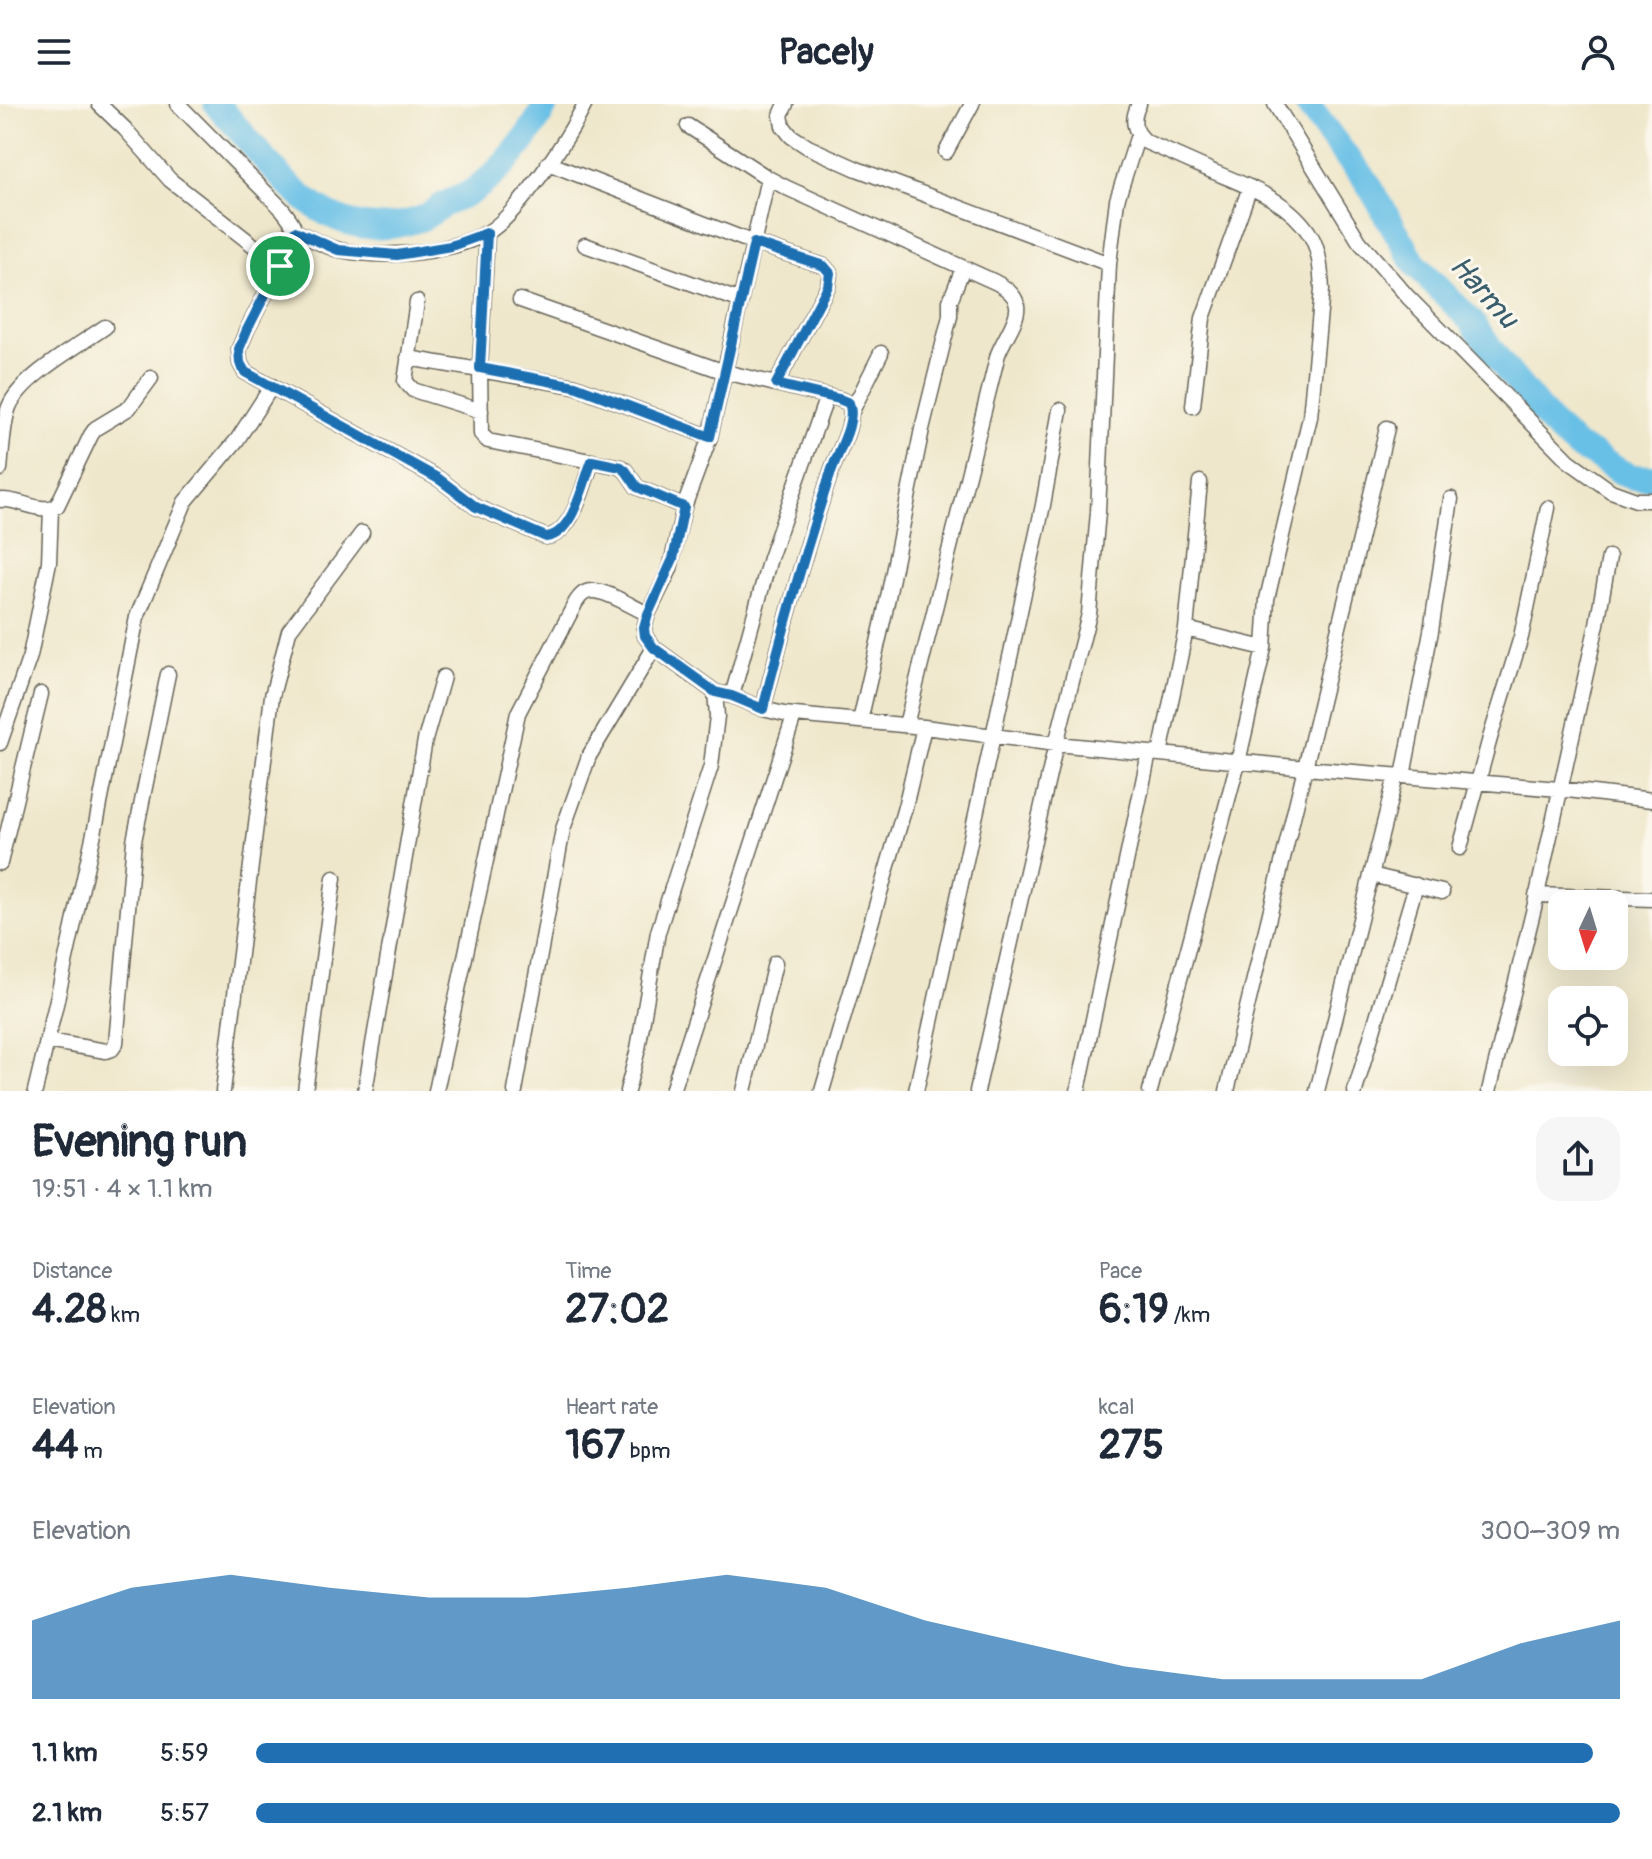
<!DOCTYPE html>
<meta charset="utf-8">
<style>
:root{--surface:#fff;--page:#f6f6f7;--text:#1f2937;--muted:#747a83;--accent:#1f6fb2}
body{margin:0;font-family:Pangolin,sans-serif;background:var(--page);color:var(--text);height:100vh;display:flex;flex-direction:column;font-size:30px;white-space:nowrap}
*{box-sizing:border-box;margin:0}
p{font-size:26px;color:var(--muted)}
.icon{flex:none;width:44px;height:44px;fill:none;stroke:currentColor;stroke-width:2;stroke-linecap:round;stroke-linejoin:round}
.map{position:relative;height:987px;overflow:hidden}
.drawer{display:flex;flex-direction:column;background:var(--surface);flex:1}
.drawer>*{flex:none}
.needle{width:52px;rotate:184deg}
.tools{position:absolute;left:1548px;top:786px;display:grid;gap:16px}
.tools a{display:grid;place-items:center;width:80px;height:80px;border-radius:16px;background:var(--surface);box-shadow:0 8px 32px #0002;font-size:40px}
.pin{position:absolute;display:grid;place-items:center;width:68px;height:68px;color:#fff;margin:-34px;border:4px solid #fff;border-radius:50%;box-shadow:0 2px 8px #0007}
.round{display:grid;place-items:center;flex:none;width:84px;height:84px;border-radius:24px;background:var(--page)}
.head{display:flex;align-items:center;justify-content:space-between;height:136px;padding:0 32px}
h1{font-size:44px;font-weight:700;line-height:60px}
.metrics{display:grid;grid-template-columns:repeat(3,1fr);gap:12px;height:136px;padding:8px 32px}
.metrics div{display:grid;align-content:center}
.metrics b{font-size:40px;font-weight:700}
.metrics small{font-size:22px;font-weight:400}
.metrics p{font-size:22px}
.chart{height:224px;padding:16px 32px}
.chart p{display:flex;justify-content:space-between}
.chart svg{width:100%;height:144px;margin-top:8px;fill:var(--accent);opacity:.7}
ul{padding:0 32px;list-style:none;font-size:26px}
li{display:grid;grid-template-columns:128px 96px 1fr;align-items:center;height:60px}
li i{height:20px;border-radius:10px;background:var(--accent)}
header{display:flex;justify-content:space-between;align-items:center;height:104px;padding:0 32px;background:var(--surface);font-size:36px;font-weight:700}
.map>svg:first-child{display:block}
</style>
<header><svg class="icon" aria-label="menu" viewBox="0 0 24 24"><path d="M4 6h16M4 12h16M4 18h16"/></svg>Pacely<svg class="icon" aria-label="person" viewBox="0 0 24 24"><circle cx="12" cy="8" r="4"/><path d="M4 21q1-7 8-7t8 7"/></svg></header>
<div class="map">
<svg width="1652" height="987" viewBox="0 0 1652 987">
<rect width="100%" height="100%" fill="#fbf7ec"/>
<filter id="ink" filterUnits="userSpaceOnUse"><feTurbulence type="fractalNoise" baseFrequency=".0125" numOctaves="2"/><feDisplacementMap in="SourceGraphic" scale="16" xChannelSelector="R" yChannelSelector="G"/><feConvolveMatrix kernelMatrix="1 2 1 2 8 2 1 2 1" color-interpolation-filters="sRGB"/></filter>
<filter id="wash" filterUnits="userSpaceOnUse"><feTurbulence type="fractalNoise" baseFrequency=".006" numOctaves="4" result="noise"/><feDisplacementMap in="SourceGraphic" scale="32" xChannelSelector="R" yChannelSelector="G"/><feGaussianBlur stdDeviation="1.8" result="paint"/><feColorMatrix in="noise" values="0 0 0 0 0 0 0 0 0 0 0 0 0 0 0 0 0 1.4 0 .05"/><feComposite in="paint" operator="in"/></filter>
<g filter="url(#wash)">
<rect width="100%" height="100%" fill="#efe7cb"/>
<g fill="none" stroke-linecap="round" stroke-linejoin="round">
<path stroke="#69c0e6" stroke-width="26" d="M216 0C273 59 320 148 417 116 428 113 438 103 449 98 456 95 465 92 471 88 500 70 532 30 546 0
M1307 0 1345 51 1366 76 1415 160 1471 217 1502 260 1552 321 1577 343 1592 350 1621 368 1633 373 1652 374"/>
</g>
</g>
<g filter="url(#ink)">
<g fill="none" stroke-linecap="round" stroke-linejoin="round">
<defs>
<path id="street" d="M99 0 125 25 170 76 280 162
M178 0 282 105C292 118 297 122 292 138L247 226 239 245 240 259 245 268 439 375 476 403 546 433C573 431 584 379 592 357
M786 0 781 11 783 22 791 32 808 43 857 65 1109 160
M1139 0C1131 16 1133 26 1146 38 1169 48 1192 58 1214 68 1250 83 1290 97 1311 132 1320 148 1321 168 1322 186L1310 313 1267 495 1264 544 1238 658 1150 987
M1275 0 1359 137 1408 193 1569 357 1611 387 1636 396H1652
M688 22 768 74 787 84 995 178C1036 199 1010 220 998 250L906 621
M946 48 972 0
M548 59 754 139 824 162 830 169 828 182 776 280
M295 127C309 133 325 143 340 146 384 155 444 150 485 130 517 113 569 33 585 0
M487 129 480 264 481 330 488 337 621 363 626 367 637 383 684 403
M585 141 741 197
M520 196 725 268 839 295 849 299C857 318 837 349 831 368 805 446 783 525 763 605
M417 198 405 277 413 286 481 307
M408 254 575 282 710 333
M1193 302 1203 214 1250 83
M852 307 881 249
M0 365C2 348 3 318 9 303 21 273 78 242 105 223
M0 396C19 394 38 410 57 402L91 331 96 324 129 304 151 274
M648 510 670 465 684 403 710 333 768 74
M1186 525 1264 544
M732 592 770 454 827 292
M860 617 885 508 922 325 950 212V197L963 164
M0 639 30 552 49 458 51 405
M1160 650 1186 525 1200 378
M1403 672 1431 527 1451 395
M1460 744 1490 634 1521 533 1548 404
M0 759 41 590
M1371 771 1442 788
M1536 791 1652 795
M47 937 106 947 112 945 116 939 134 737 168 570
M35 987 56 900 96 720 137 513 185 398 237 336 272 282
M223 987 272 592 289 527 362 429
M305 987 334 774
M365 987 425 636 443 573
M436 987 518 609 576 498C580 492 584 487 592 487 607 486 634 504 648 510L644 524 645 532 654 544 715 588 732 592 763 605 784 610 924 623 1056 640 1306 664 1559 685 1652 696
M515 987 563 725 589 652 654 544
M627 987 638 945 658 828 711 662 717 612 715 588
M672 987 794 612
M744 987 775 859
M822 987 905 703 924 623
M916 987 1043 401 1060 306
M977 987 1056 640 1089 510 1098 408 1109 160 1117 96 1138 31
M1078 987 1149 649
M1227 987 1387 324
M1317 987 1396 672
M1355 987 1416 781
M1489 987 1534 804 1597 520 1609 453"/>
</defs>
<use href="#street" stroke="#666359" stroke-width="17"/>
<use href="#street" stroke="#fff" stroke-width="14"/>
</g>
</g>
<g fill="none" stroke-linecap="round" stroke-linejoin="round" filter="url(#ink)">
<defs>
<path id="route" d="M295 127 338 146 397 151 451 142 487 129 480 264 575 282 710 333 754 139 824 162 830 169 828 182 776 280 839 295 849 299C857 318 837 349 831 368 805 446 783 525 763 605L732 592 715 588 654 544 645 532 644 524 648 510 673 455 684 403 637 383 626 367 621 363 592 357C583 379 573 431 546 433L476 403 439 375 245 268 240 259 239 245 247 226 292 138Z"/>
</defs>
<use href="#route" stroke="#fff" stroke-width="16"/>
<use href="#route" stroke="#1f6fb2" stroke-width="10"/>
</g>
<g text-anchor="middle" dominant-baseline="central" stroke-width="6" stroke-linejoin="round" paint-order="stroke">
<g font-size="30" font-style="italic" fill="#3b5e6d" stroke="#fbf7ec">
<text transform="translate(1484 188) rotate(48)">Harmu</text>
</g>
</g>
</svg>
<div class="tools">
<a><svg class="needle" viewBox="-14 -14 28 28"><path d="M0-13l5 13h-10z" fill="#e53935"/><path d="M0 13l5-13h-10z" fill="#747a83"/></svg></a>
<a><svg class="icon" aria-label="locate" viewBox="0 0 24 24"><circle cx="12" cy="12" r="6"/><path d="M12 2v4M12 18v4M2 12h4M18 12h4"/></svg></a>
</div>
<div class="pin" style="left:280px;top:162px;background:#1e9e55"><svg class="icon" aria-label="arrive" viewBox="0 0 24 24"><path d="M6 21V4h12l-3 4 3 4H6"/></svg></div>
</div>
<section class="drawer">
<div class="head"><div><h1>Evening run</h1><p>19:51 · 4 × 1.1 km</p></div><a class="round"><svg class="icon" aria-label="share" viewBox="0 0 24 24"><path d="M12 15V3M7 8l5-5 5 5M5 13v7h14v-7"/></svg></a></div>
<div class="metrics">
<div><p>Distance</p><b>4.28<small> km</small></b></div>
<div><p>Time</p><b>27:02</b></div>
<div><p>Pace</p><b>6:19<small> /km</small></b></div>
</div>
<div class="metrics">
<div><p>Elevation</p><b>44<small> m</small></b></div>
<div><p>Heart rate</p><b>167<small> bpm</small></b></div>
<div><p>kcal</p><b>275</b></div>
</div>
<div class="chart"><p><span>Elevation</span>300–309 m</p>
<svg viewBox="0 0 160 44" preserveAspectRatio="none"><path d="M0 44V20L10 10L20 6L30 10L40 13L50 13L60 10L70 6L80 10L90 20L100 27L110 34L120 38L130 38L140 38L150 27L160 20V44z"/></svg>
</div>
<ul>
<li><b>1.1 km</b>5:59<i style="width:98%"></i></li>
<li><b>2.1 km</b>5:57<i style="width:100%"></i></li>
</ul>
</section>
